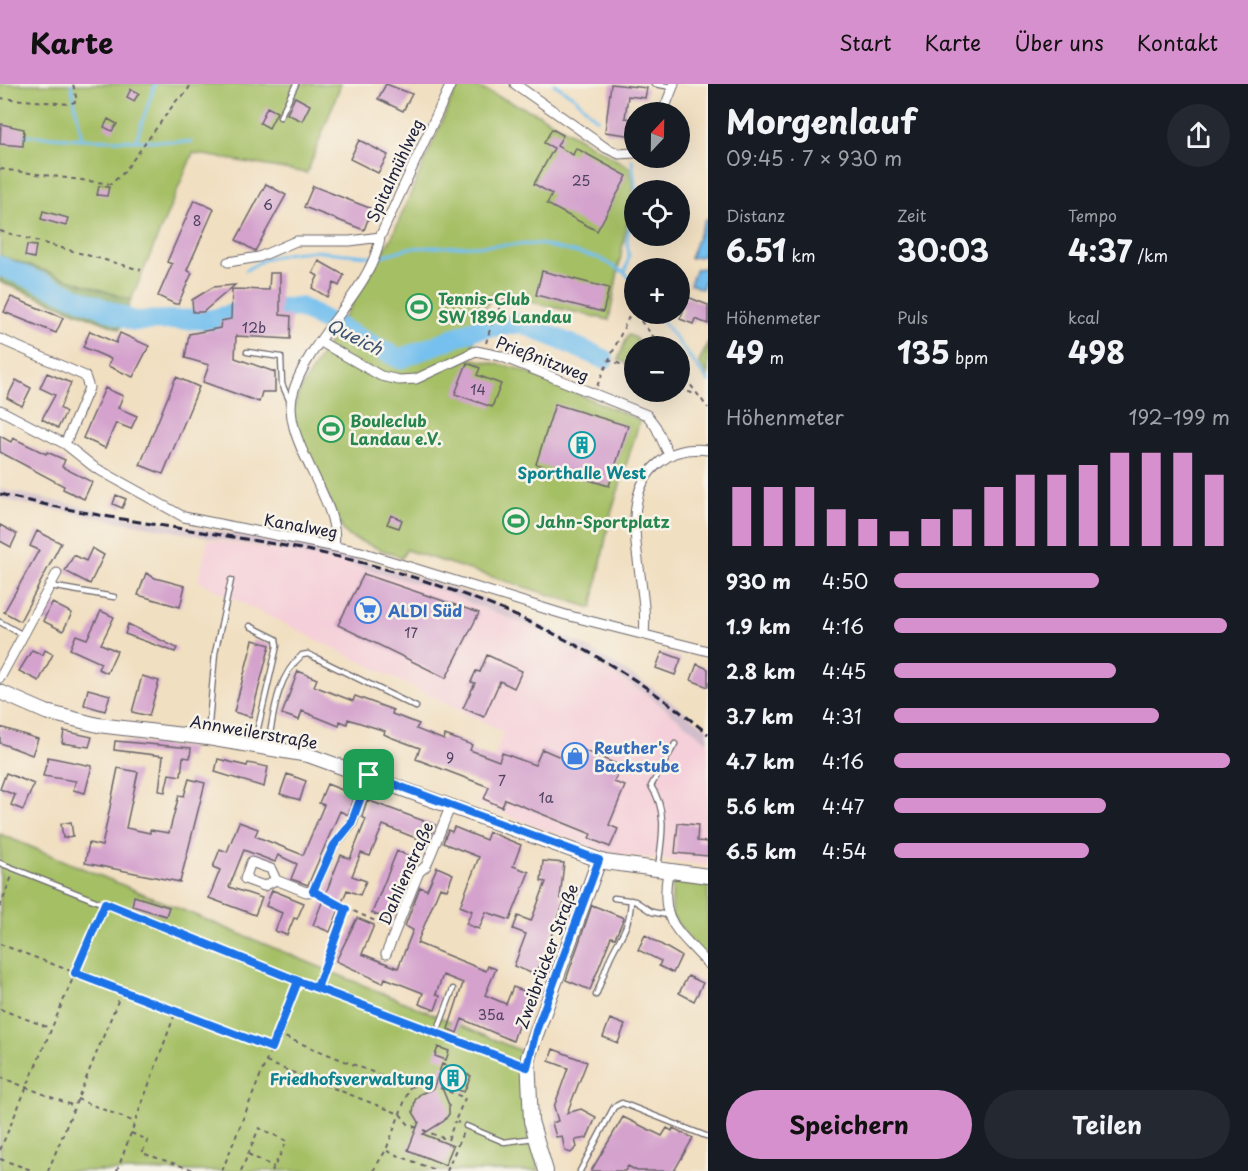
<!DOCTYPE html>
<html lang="de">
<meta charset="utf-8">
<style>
:root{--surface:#171b24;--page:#242831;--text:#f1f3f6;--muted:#9ea1a6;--accent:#d690ce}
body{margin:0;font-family:"Playpen Sans",sans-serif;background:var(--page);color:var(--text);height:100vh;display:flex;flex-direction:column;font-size:22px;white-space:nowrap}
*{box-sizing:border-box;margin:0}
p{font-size:20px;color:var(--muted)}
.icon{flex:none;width:33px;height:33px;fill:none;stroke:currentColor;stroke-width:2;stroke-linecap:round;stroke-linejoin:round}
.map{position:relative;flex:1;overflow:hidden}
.details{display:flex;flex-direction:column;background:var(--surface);width:540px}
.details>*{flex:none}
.needle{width:39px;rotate:22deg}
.tools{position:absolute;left:624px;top:18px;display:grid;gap:12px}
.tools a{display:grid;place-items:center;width:66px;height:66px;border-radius:50%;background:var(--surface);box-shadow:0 6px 24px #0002;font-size:30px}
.pin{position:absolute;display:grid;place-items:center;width:51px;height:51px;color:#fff;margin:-26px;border-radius:12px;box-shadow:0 3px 9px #0006}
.round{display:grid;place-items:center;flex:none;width:63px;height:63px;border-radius:32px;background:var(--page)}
.head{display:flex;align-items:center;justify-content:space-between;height:102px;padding:0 18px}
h1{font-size:33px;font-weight:700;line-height:45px}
.figures{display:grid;grid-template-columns:repeat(3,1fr);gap:9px;height:102px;padding:6px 18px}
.figures div{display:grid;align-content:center}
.figures b{font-size:30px;font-weight:700}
.figures small{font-size:16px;font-weight:400}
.figures p{font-size:16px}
.chart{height:168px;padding:12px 18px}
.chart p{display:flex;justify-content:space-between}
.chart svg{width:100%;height:108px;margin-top:6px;stroke:var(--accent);stroke-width:6}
.primary-button{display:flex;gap:12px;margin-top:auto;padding:12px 18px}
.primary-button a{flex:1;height:69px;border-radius:36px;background:var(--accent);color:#111;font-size:24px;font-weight:700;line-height:69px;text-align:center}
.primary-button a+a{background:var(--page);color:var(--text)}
ul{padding:0 18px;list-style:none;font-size:20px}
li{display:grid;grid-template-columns:96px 72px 1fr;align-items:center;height:45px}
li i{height:15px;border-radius:8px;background:var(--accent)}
header{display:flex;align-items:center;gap:36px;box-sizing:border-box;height:84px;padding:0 30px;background:var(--accent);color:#111}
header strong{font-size:28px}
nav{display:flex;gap:33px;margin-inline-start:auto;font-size:21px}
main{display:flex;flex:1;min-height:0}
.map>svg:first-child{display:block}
</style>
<header>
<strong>Karte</strong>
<nav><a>Start</a><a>Karte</a><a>Über uns</a><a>Kontakt</a></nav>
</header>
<main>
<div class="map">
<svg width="708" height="1087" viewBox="0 0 708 1087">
<rect width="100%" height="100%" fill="#f7f3e8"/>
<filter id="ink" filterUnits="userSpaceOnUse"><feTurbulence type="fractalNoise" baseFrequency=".0167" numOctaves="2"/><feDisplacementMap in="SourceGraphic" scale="12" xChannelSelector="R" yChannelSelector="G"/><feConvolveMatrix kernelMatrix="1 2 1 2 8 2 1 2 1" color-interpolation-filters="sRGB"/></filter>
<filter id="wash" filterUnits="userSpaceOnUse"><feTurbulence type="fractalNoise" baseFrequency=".008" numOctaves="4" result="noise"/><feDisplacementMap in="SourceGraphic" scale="24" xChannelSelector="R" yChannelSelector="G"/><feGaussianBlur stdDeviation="1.35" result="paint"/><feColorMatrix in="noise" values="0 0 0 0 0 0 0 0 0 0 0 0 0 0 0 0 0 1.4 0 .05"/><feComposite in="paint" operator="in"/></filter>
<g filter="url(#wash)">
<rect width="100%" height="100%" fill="#f1dfc1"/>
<path fill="#f5cfd9" d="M208 455 339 477 439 506 528 542 646 610 708 658V781L608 769 477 720 503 648 198 497Z"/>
<path fill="#d1bdcb" d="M0 405 103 427 339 469 484 514 580 559 651 603 708 645V658L646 610 576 568 528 542 439 506 339 477 17 419 0 414Z"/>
<path fill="#a5bf65" stroke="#647050" stroke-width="1.5" d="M0 0H341L307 89 193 69 131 216 0 172Z
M458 0H470L538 30 629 83 634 101 609 236 492 209 468 274 516 284 640 336 610 433 592 524 406 466 402 474 350 453 343 446 304 361 293 328 299 308 392 153Z
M628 251 634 253 643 262H634V282L618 276Z
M708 258V292L699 279Z
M0 750 519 966 528 1048 539 1087H0Z
M672 798 708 802V880L672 832Z"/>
<path fill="#84a65a" stroke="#53644a" stroke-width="1.5" d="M0 172 131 216 120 245 0 198Z"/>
<path fill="#74c0ee" stroke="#4b7194" stroke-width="1.5" d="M705 135 708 136V159L703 172 690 174Z
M704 184 708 186 702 205 690 200 696 185Z"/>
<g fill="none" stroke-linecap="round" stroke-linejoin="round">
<path stroke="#74c0ee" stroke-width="3" d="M71 0 82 55 191 58
M554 0 573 12 597 35
M20 51 82 55
M136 56 155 0
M632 76 636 106
M246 186 265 175 290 169 314 167 378 173 409 164 539 160 599 174 625 189 634 199
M625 189 629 172 627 156 634 115
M657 230 708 297"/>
<path stroke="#74c0ee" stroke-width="20" d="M0 182 134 237 213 235 248 226
M273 226 299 223 400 275 476 245 522 239 604 275"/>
</g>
<g id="blocks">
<path fill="#d4a2cd" d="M386 0 412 10 403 27 378 15Z
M611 0 647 4 645 14 628 12 625 34 634 35V52L605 48Z
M131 5 139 9 134 17 127 13Z
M295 13 310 21 302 37 287 30Z
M267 23 277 28 269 44 260 39Z
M108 35 117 40 112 47 104 43Z
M1 40 24 45 23 62 0 60Z
M552 45 563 51 557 62 573 71 576 64 627 92 597 147 547 120 552 110 534 100 554 64 544 59Z
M359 56 388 71 378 89 350 75Z
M266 100 286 111 255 167 236 156Z
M99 102 109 103 107 112 97 111Z
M313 102 372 125 364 146 304 123Z
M194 116 214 125 187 186 192 189 178 220H175L158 212 172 180 167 178Z
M43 127 68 134 66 142 41 135Z
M27 161 36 162 34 174 25 172Z
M319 177 344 191 339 202 334 199 327 213 312 204 318 192 313 189Z
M542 187 609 204 603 228 536 211Z
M270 189H280V231L291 232 290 255 236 252 235 274 275 288V308H262L259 318 203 298 209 281 185 274 189 250 220 244 221 237 231 235 232 205 269 206Z
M235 201 203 228H193L192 216 213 203Z
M680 210 708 221V240L695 235 693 240 680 235 684 225 680 223Z
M11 213 63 234 56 249 4 228Z
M90 247 116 259 120 249 149 262 133 293 108 282 111 275 83 263Z
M467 279 480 284 477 291 501 300 492 323 455 310Z
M47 289 71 299 60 324 66 328 58 344 42 335 55 311 40 304Z
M176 293 199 303 163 390 140 381Z
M16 296 31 304 22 322 7 314Z
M105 304 123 312 118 324 137 332 131 345 116 339 105 364 83 354Z
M555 320 628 342 609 402 536 380Z
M0 352 11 358 13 354 46 370 47 368 65 376 62 383 92 398 84 415 63 405 64 402 0 368Z
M116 411 126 415 122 424 113 420Z
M391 431 402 436 399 444 387 440Z
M0 441 17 450 11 463 0 457Z
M37 447 61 459 20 537 4 528 39 466 30 462Z
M92 464 104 471 90 500 65 487 74 471 86 477Z
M146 489 155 494 185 502 180 523 138 511Z
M364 490 479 529 446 594 338 541Z
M52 519 72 529 63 547 43 537Z
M101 527 114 533 101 560 117 567 107 589 98 585 101 579 70 565 76 551 87 555Z
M128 540 177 564 175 568 125 550Z
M253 556 270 561 251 633 234 628Z
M32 566 43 571 45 566 53 570 39 597 19 587Z
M662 568 681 575 675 591 656 584Z
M487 571 522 587 514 604 500 597 484 633 463 624 475 599 471 598 476 587 480 588Z
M697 580 708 585V603L691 596Z
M298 587 317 595 314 602 353 617 355 612 393 626 392 630 419 640 416 645 444 656 445 651 472 661 470 666 499 677 502 669 535 681 542 665 565 675 571 661 621 682 614 698 625 702 609 741 618 745 610 763 589 754 591 750 505 715 502 723 484 715 489 703 416 675 420 664 390 653 384 650 385 647 348 635 347 640 340 637 339 642 302 627 299 636 282 630Z
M142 592 159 597 149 632 132 628Z
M88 605 110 611 105 627 84 621Z
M0 643 38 655 32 671 0 659Z
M64 647 92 653 89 663 62 659Z
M115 657 191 664 190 674 183 673 181 692 169 690 165 708 159 707 163 672 114 666Z
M48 673 92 682 85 709 73 706 76 697 43 692Z
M218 675 247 682 248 679 268 683 264 703 215 688Z
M118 684 138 688 126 744 150 749V746L169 749 179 711 184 712 189 695 205 699 180 798 85 779 89 759 102 762Z
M6 689 34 700 23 726 11 721 15 711 0 705Z
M287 690 306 697 300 716 280 710Z
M327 700 355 711 348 731 340 727 308 801 291 795 297 780 278 771 275 778 244 766 229 803 262 814 255 831 209 814 220 786 213 783 220 765 227 768 239 738 258 745 255 752 303 771 324 721 319 719Z
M367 716 435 741 428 759 383 741 370 772 361 769 352 792 366 797 360 811 347 806 330 848 313 841 341 771 350 775 366 735 362 733Z
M71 738 73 752 63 754 61 740Z
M678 739 698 741 697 757 708 758V772L675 769Z
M454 743 486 756 489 748 521 761 513 782 529 788 510 836 486 828 479 845 466 840 472 827 460 822 479 773 443 759 448 746 452 748Z
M397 767 414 774 389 836 372 829Z
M543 777 564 779 560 814 565 816 536 891 514 882 526 850 513 845 518 832 531 837 546 798 541 797Z
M437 783 453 790 447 806 440 803 417 859 486 887 488 882 496 885 485 911 506 920 513 903 529 909 513 957 462 935 457 949 448 945 463 899 443 891 436 910 440 912 435 926 419 920 423 909 385 894 383 899 336 877 357 834 374 841 362 870 398 884 413 846 405 842 420 803 427 806Z
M272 806 304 819 297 835 294 834 287 851 275 847 282 829 266 822Z
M134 812 169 823 166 832 132 822Z
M592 821 624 834 615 854 611 853 590 906 566 896Z
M645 851 681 872 673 889 659 882 661 877 638 866Z
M688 892 703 899 694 917 679 909Z
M610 935 625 941 618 959 603 953Z
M438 963 449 967 446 976 435 972Z
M553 965 587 978 567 1029 581 1025 596 1033 587 1054 575 1056 577 1063 571 1069 565 1067 562 1052 556 1053 552 1039 558 1037 554 1023 568 984 549 977Z
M442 980 471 992 464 1008 440 999 449 1021V1030L444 1037 423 1050 453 1062 445 1081 408 1066 419 1038 413 1028 415 1016 420 1010 433 1005Z
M623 1033 662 1052 667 1044 672 1047 673 1044 693 1054 674 1087H637L628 1082 625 1087H591Z"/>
</g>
</g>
<g filter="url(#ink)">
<use href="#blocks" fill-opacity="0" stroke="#6a646a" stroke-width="1.5"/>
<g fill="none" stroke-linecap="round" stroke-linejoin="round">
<defs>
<path id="lane" d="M654 0 672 3
M280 33 296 0
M247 268 281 273 282 300 290 318
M50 502 114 513
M0 538 23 551
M250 542 276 555 277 562 254 661
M208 651 215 569 231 496
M268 661C274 629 276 594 302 571L308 570 416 623
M0 779 298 897 526 982
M658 783C662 755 668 727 651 702L675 660
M614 814 635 817 652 828 667 831
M596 911C601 899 605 886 610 874 620 852 630 844 631 816
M437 948 453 905
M466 1042 504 1058 534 1054
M580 1087 614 1023 622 1019 706 1052"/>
<path id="street" d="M515 0 606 64 619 70 634 69
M663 28 674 0
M228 178 259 173 296 157H350L380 153
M0 255 85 292 89 304 65 360
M321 258 381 292 399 296 416 295 476 267 500 272 647 331 656 343 669 371
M0 326 65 360 94 383 184 433 361 468 566 531 708 567
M334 462C342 418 283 360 292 313 304 258 373 206 380 153L451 0
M644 550C650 497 611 415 660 378 673 367 691 364 708 366
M0 594 57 489
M251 778 271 785 276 796 264 802 245 795Z
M668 788C659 838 677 845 708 880
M276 796 306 808 313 807 334 761 352 740 369 691
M386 870 419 788 426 782 451 721"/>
<path id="secondary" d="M0 608 46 628 98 641 208 654 308 671 605 778 708 792
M546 1087 531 1037 528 973 599 776"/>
</defs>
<use href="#lane" stroke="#6a646a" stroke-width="7"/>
<use href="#street" stroke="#6a646a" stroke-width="11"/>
<use href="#secondary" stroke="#6a646a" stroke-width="16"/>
<path stroke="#6a646a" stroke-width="2" stroke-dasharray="4.5 4.5" stroke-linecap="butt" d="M0 14 69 20 77 17 73 0
M0 85 111 100 124 88 177 16 186 9 191 0
M0 147 141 186
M635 230 661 262
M486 259 493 235 507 211
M608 275 634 286
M680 287 708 324
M597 302 632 226
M680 304 696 311
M321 812 386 842
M0 823 12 792
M0 860 272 964
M319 898 346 825
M0 925 50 944
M277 950 410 1003 425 998 434 1002
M266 978 400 1030 409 1041 418 1044
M0 993 74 1022
M440 1004 465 1014 455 1037 459 1039
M77 1015 135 1038
M423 1046 448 1056 455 1037
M131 1049 148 1056 142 1069 197 1087
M0 1066 101 828
M387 1067 437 1087
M248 1070 274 1083
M0 1075 34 1087
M48 1087 122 907
M117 1087 176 927
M222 1087 296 903
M241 1087 259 1044 287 1057 272 1087
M373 1087 386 1066 410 1003
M447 1087 463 1048"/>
<use href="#lane" stroke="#fff" stroke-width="4.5"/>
<use href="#street" stroke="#fff" stroke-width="9"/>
<use href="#secondary" stroke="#fff" stroke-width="14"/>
<path stroke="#22223b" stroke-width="3" stroke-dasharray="9 4.5" stroke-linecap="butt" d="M0 410C106 437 215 447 321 469 461 499 598 558 708 650"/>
</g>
</g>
<g fill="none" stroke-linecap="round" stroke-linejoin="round" filter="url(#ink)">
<defs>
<path id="route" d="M369 691 351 740 334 761 313 807 346 825 317 904 298 897 272 964 75 889 105 819 298 897 527 983 536 947 599 776 369 691"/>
</defs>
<use href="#route" stroke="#fff" stroke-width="12"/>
<use href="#route" stroke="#1a73e8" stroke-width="8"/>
</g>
<defs>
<symbol id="stadium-ring" viewBox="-11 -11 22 22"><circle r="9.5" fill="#f7f3e8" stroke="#2e9e5b" stroke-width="1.5"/><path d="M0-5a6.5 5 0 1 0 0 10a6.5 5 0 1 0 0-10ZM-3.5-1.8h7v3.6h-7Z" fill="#2e9e5b"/></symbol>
<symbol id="building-ring" viewBox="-11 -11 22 22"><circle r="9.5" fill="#f7f3e8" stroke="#0f9aa8" stroke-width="1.5"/><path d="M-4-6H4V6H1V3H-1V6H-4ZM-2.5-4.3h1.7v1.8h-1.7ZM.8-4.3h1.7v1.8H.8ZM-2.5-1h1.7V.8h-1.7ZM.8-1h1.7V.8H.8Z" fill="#0f9aa8"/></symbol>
<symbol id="supermarket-ring" viewBox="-11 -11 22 22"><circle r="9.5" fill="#f7f3e8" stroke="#3f7fe0" stroke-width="1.5"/><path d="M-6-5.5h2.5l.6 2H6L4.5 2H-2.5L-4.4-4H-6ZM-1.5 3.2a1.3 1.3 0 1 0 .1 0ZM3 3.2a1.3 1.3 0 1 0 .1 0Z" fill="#3f7fe0"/></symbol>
<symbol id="shop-ring" viewBox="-11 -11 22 22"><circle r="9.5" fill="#f7f3e8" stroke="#3f7fe0" stroke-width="1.5"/><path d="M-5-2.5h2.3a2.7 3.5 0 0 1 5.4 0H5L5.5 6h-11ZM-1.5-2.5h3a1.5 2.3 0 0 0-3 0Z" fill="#3f7fe0"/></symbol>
</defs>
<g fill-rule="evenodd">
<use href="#stadium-ring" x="404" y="208" width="30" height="30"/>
<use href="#stadium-ring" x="316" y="330" width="30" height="30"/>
<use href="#building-ring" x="567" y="346" width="30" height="30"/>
<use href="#stadium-ring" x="501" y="422" width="30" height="30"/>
<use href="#supermarket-ring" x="353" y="511" width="30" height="30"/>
<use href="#shop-ring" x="560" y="657" width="30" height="30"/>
<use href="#building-ring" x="438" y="979" width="30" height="30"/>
</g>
<g text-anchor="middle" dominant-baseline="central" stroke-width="5" stroke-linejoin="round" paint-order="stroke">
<g font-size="14" fill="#4e4260">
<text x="581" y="96">25</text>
<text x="268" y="120">6</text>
<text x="197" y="136">8</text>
<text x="254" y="243">12b</text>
<text x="478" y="305">14</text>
<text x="411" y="548">17</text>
<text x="450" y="673">9</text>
<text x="502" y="696">7</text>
<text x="546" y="713">1a</text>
<text x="491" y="930">35a</text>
</g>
<g font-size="16" fill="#22223b" stroke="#f7f3e8">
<text transform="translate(394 86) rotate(-65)">Spitalmühlweg</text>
<text transform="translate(543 274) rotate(21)">Prießnitzweg</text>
<text transform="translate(301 441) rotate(10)">Kanalweg</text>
<text transform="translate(254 647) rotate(10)">Annweilerstraße</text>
<text transform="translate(405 789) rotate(-66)">Dahlienstraße</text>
<text transform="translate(546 872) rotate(-70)">Zweibrücker Straße</text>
</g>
<g font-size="16" font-weight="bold" fill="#27864d" stroke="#f7f3e8" text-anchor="start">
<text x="438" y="214">Tennis-Club<tspan x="438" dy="18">SW 1896 Landau</tspan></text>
<text x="350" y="336">Bouleclub<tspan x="350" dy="18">Landau e.V.</tspan></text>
<text x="536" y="437">Jahn-Sportplatz</text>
</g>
<g font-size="16" font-weight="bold" fill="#0d838f" stroke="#f7f3e8">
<text x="582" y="388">Sporthalle West</text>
<text x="434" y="994" text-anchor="end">Friedhofsverwaltung</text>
</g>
<g font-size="16" font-weight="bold" fill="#366cbe" stroke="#f7f3e8" text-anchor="start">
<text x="388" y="526">ALDI Süd</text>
<text x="594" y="663">Reuther's<tspan x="594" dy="18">Backstube</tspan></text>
</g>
<g font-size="18" font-style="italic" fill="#3b5171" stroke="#f7f3e8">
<text transform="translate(355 252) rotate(27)">Queich</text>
</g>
</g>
</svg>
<div class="tools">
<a><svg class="needle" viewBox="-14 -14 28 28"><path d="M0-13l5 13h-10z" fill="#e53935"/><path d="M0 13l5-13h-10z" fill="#9ea1a6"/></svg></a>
<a><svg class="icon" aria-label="locate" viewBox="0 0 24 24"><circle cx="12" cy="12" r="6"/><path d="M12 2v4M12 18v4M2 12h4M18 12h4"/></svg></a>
<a>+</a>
<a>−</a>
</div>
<div class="pin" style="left:369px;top:691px;background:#1e9e55"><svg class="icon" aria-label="arrive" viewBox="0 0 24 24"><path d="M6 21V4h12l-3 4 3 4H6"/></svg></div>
</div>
<section class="details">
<div class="head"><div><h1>Morgenlauf</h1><p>09:45 · 7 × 930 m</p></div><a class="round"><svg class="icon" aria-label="share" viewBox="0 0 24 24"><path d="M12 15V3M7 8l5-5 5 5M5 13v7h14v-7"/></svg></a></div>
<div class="figures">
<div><p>Distanz</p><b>6.51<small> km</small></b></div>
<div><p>Zeit</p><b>30:03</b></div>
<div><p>Tempo</p><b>4:37<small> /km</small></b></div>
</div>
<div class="figures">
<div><p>Höhenmeter</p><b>49<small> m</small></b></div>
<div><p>Puls</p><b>135<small> bpm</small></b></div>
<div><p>kcal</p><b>498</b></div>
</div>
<div class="chart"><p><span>Höhenmeter</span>192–199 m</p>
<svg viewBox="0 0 160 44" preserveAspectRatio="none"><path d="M5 44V20M15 44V20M25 44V20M35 44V29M45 44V33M55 44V38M65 44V33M75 44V29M85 44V20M95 44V15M105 44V15M115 44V11M125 44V6M135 44V6M145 44V6M155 44V15"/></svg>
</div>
<ul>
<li><b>930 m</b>4:50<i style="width:61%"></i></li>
<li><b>1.9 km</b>4:16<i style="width:99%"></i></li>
<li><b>2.8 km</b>4:45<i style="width:66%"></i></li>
<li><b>3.7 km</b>4:31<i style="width:79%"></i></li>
<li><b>4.7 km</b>4:16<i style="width:100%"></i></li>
<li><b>5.6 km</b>4:47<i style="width:63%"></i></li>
<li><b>6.5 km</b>4:54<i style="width:58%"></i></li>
</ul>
<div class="primary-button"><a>Speichern</a><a>Teilen</a></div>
</section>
</main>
